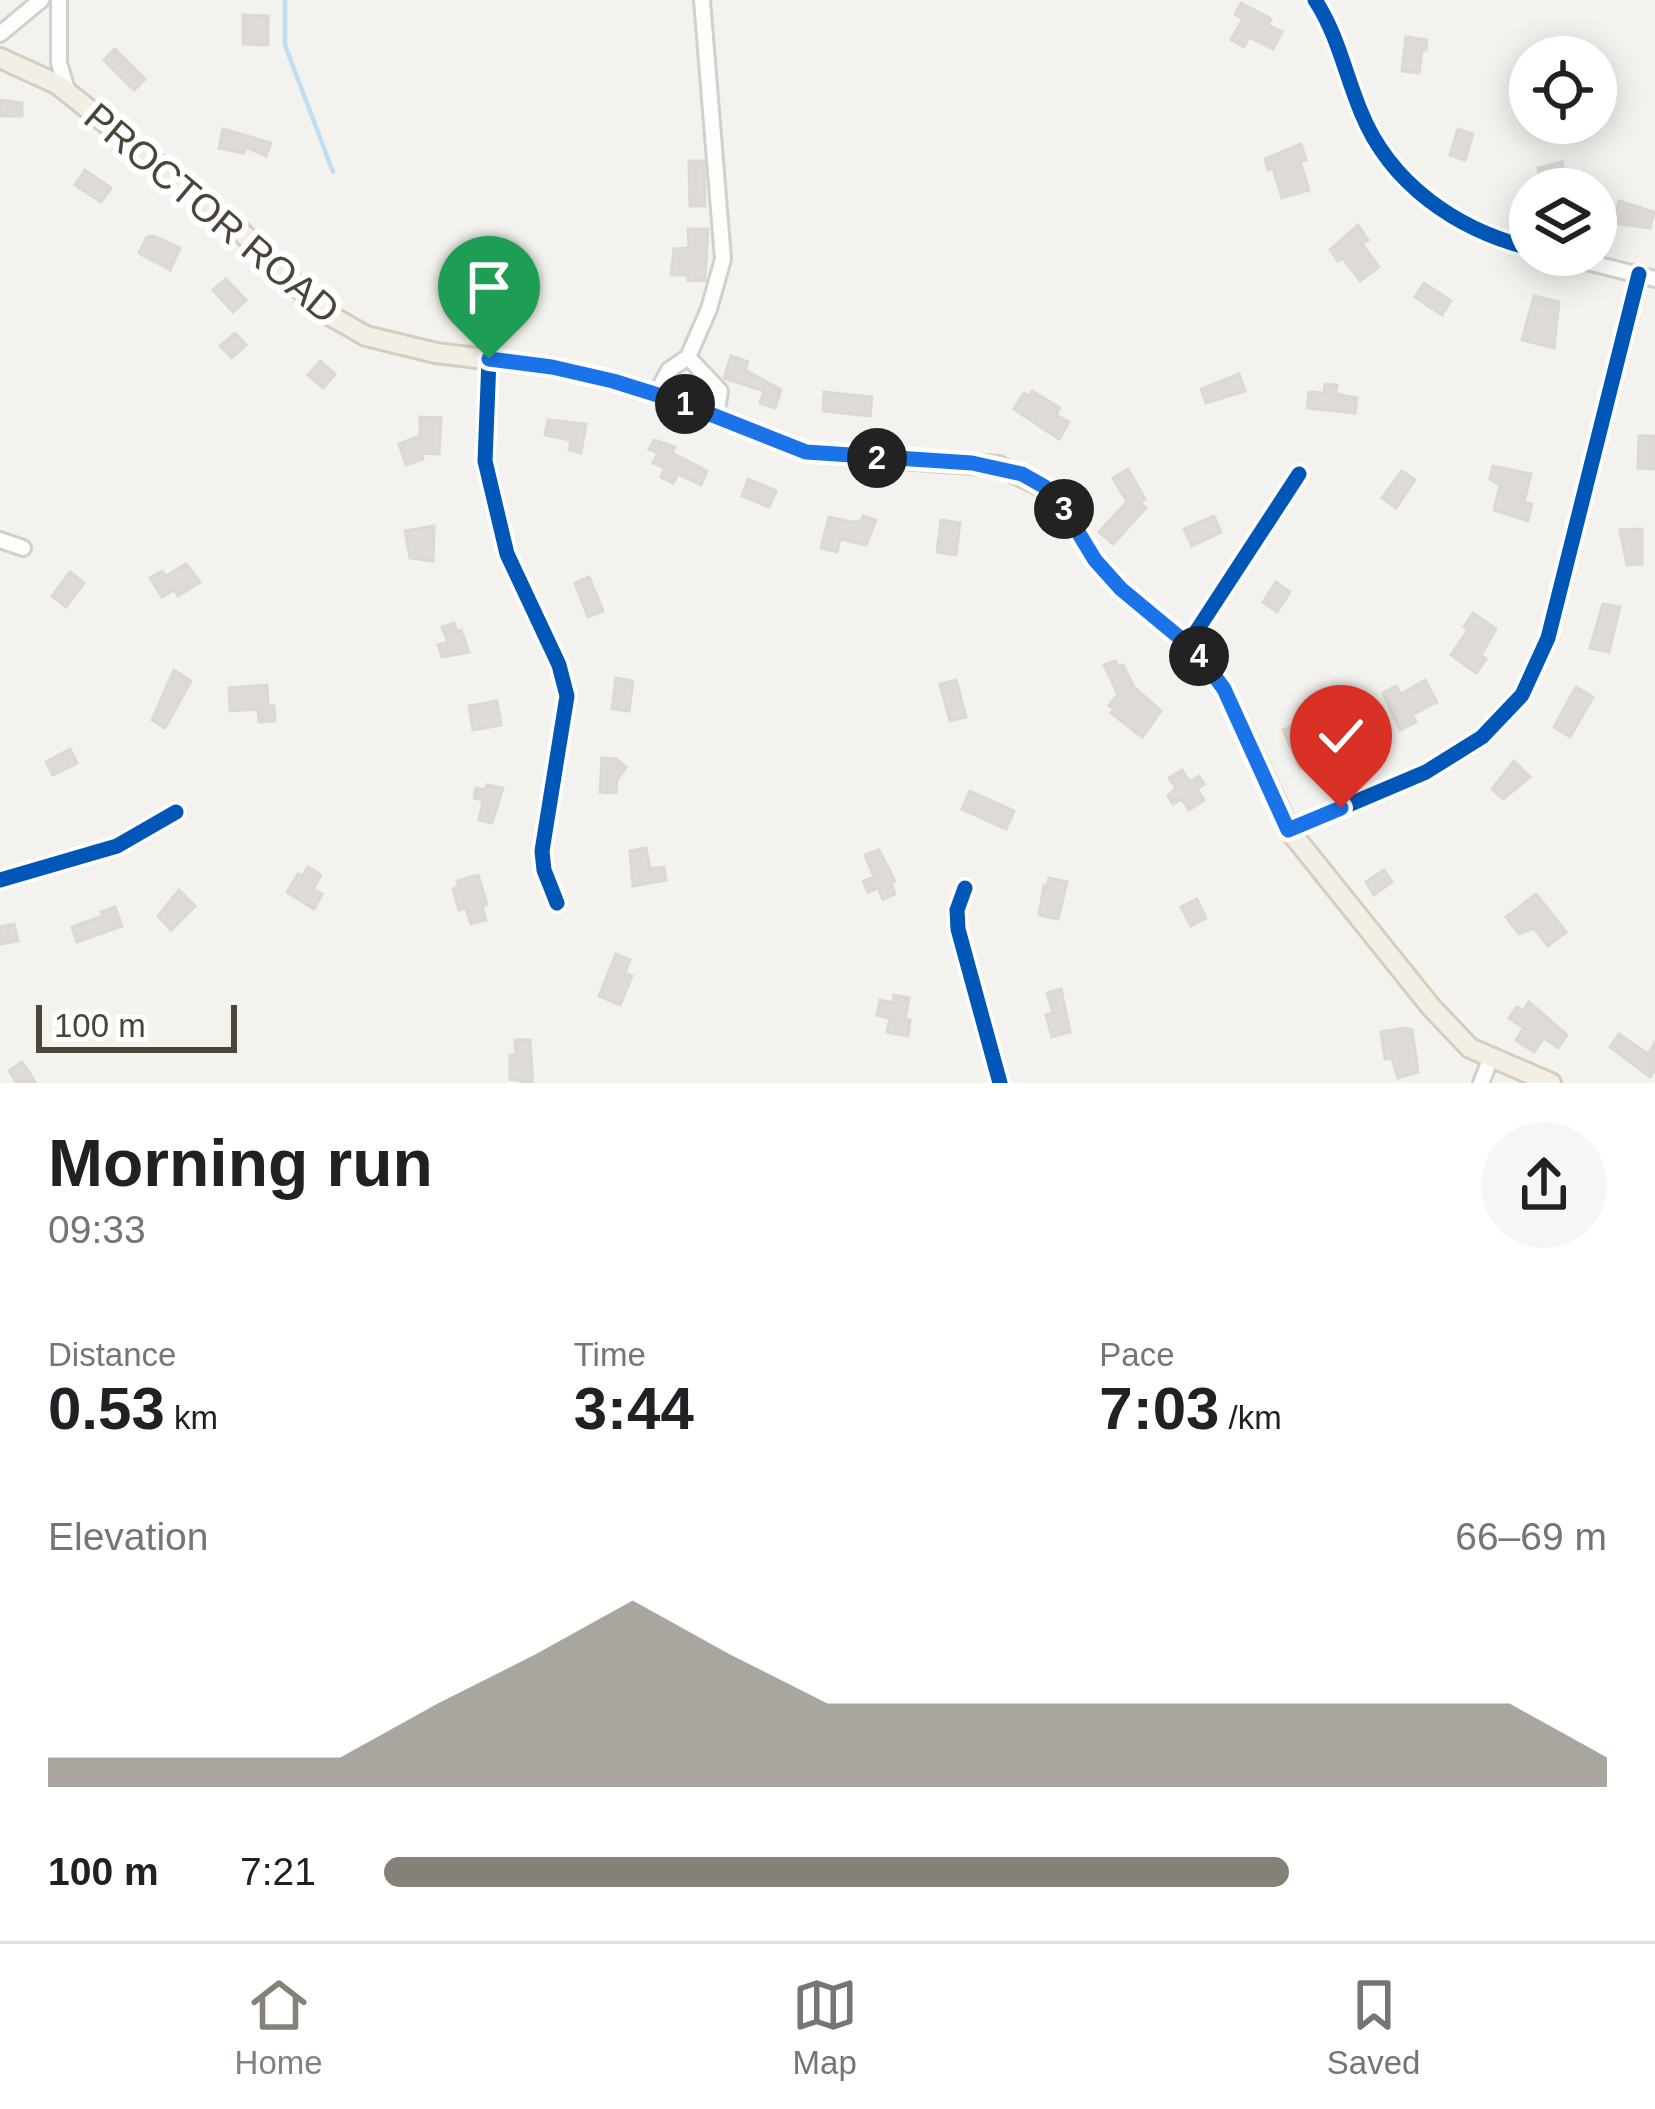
<!DOCTYPE html>
<meta charset="utf-8">
<style>
:root{--surface:#fff;--page:#f6f6f6;--text:#202124;--muted:#757577;--line:#e0e0e0;--accent:#868178}
body{margin:0;font-family:Helvetica,sans-serif;background:var(--page);color:var(--text);height:100vh;display:flex;flex-direction:column;font-size:45px;white-space:nowrap}
*{box-sizing:border-box;margin:0}
p{font-size:39px;color:var(--muted)}
.icon{flex:none;width:66px;height:66px;fill:none;stroke:currentColor;stroke-width:2;stroke-linecap:round;stroke-linejoin:round}
.map{position:relative;height:1083px;overflow:hidden}
.side{display:flex;flex-direction:column;background:var(--surface);flex:1}
.side>*{flex:none}
.tools{position:absolute;left:1509px;top:36px;display:grid;gap:24px}
.tools a{display:grid;place-items:center;width:108px;height:108px;border-radius:50%;background:var(--surface);box-shadow:0 6px 30px #0003;font-size:60px}
.scale{position:absolute;left:36px;bottom:30px;width:201px;box-sizing:border-box;padding-left:12px;border:6px solid #4b4439;border-top:0;font-size:33px;line-height:42px;white-space:nowrap;color:#4b4439;-webkit-text-stroke:9px #fff;paint-order:stroke}
.pin{position:absolute;display:grid;place-items:center;width:102px;height:102px;color:#fff;margin:-123px -51px;border-radius:50% 50% 50% 0;rotate:-45deg;box-shadow:0 0 12px #0007}
.pin .icon{rotate:45deg}
.km{position:absolute;width:60px;height:60px;margin:-30px;border-radius:50%;background:#222;color:#fff;font-size:33px;line-height:60px;text-align:center}
.round{display:grid;place-items:center;flex:none;width:126px;height:126px;border-radius:63px;background:var(--page)}
.summary{display:flex;align-items:center;justify-content:space-between;height:204px;padding:0 48px}
h1{font-size:66px;font-weight:600;line-height:90px}
.metrics{display:grid;grid-template-columns:repeat(3,1fr);gap:18px;height:204px;padding:12px 48px}
.metrics div{display:grid;align-content:center}
.metrics b{font-size:60px;font-weight:600}
.metrics small{font-size:33px;font-weight:400}
.metrics p{font-size:33px}
.chart{height:336px;padding:24px 48px}
.chart p{display:flex;justify-content:space-between}
.chart svg{width:100%;height:216px;margin-top:12px;fill:var(--accent);opacity:.7}
ul{padding:0 48px;list-style:none;font-size:39px}
li{display:grid;grid-template-columns:192px 144px 1fr;align-items:center;height:90px}
li i{height:30px;border-radius:15px;background:var(--accent)}
.tab-bar{display:flex;justify-content:space-around;align-items:center;height:168px;border-top:3px solid var(--line);background:var(--surface);font-size:33px;color:var(--muted)}
.tab-bar a{display:grid;justify-items:center;gap:6px}
.tab-bar .selected{color:var(--accent)}
.map>svg:first-child{display:block}
</style>
<div class="map">
<svg width="1655" height="1083" viewBox="0 0 1655 1083">
<rect width="100%" height="100%" fill="#f4f2ee"/>
<g fill="none" stroke-linecap="round" stroke-linejoin="round">
<path stroke="#c0ddf1" stroke-width="4.5" d="M285 0V45L333 172"/>
</g>
<path fill="#dedbd6" stroke="#dcd9d4" stroke-width="3" d="M1241 3 1271 19 1268 25 1282 32 1273 49 1249 37 1244 47 1231 40 1243 19 1235 14Z
M243 15 268 16V45L243 44Z
M1406 37 1427 40 1426 50H1422L1419 73 1402 71Z
M115 49 145 79 134 90 104 60Z
M0 100 22 103V116H0Z
M223 129 271 143 266 156 246 147 244 153 219 148Z
M1458 129 1473 134 1465 160 1450 155Z
M1301 144 1306 160 1300 162 1309 190 1282 198 1273 168 1268 170 1265 159Z
M689 161H704L705 206H690Z
M1562 162 1564 172 1558 173 1561 189H1543L1538 168Z
M85 170 111 188 101 202 75 185Z
M1619 201 1654 212 1650 228 1614 223Z
M1358 225 1368 240 1362 244 1379 267 1360 281 1343 258 1338 261 1330 250Z
M688 229H708L705 280 688 281V275H671L674 249 689 248Z
M154 236 180 248 170 270 139 253 147 237Z
M226 279 246 300 233 312 213 290Z
M1424 283 1451 301 1442 315 1415 297Z
M1534 296 1559 302 1554 348 1522 340Z
M235 333 246 345 232 358 220 346Z
M731 356 748 362 745 370 781 390 775 408 760 403 764 391 724 378Z
M320 361 335 374 323 388 308 375Z
M1239 374 1245 391 1206 403 1201 389Z
M1325 384 1337 385 1336 394 1357 398 1355 413 1307 408 1309 392 1324 393Z
M1032 391 1060 408 1056 415 1069 422 1059 439 1014 409 1024 393 1029 396Z
M824 392 872 397 870 416 823 411Z
M420 417 441 418 439 454 422 453 423 459 406 465 399 444 420 436Z
M548 420 586 424 581 453 569 450 571 440 545 435Z
M1639 436H1655V469L1638 468Z
M654 440 675 447 672 453 707 471 701 485 678 474 673 483 661 477 665 468 653 463 658 453 649 449Z
M1493 466 1531 474 1524 502 1532 504 1528 521 1494 510 1500 485 1490 479Z
M1128 469 1145 499 1140 503 1146 508 1113 544 1099 532 1127 502 1113 478Z
M1402 471 1415 480 1396 508 1382 498Z
M748 479 776 491 769 507 742 496Z
M863 516 876 520 866 545 840 539 837 552 821 548 829 517 852 522H861Z
M1214 516 1221 532 1192 546 1184 529Z
M941 520 960 523 956 555 937 552Z
M434 526 433 561 410 558 405 531Z
M1642 529V564L1627 565 1620 530Z
M186 564 200 582 178 596 174 590 162 597 150 578 162 571 166 576Z
M70 572 84 583 66 607 52 596Z
M589 577 603 611 588 617 575 583Z
M1276 582 1290 592 1277 612 1263 602Z
M1603 604 1620 607 1609 652 1590 648Z
M1473 613 1496 629 1481 655 1486 659 1476 673 1451 655 1468 630 1464 627Z
M454 623 457 631 461 630 469 652 442 657 438 645 448 642 442 627Z
M1115 661 1118 667 1123 665 1134 687 1161 711 1142 737 1111 713 1114 709 1109 705 1118 694 1104 665Z
M174 670 191 681 165 728 152 720Z
M616 678 633 681 629 711 612 709Z
M956 680 966 717 950 721 940 684Z
M1425 680 1437 702 1412 715 1416 722 1400 730 1383 693 1396 686 1401 694Z
M267 685 268 706H274L275 721 259 722 258 709 230 711 229 688Z
M1576 687 1593 697 1570 737 1554 727Z
M497 701 501 725 473 730 469 706Z
M1329 723 1332 730 1344 725 1352 742 1341 747 1345 755 1300 768 1283 730 1298 724 1302 735Z
M70 749 77 763 53 775 46 762Z
M602 758 616 759 626 767 617 780 616 793 600 792Z
M1514 761 1530 777 1503 799 1492 789Z
M1182 770 1190 782 1199 776 1204 784 1197 789 1204 800 1189 810 1182 799 1173 804 1168 796 1176 788 1169 778Z
M487 785 503 788 492 823 479 820 483 800 474 798 476 788 485 790Z
M970 791 1014 811 1006 829 962 809Z
M646 848 650 869 664 867 666 880 633 886 630 851Z
M879 850 895 881 891 883 895 894 883 899 878 888 868 892 863 881 874 877 865 855Z
M308 867 321 875 313 889 322 894 314 909 287 892 298 874 302 876Z
M1384 870 1392 882 1374 895 1366 882Z
M478 875 487 904 482 906 486 920 471 924 466 908 459 910 453 889 459 887 457 881Z
M1049 878 1067 882 1058 919 1039 915 1044 886 1047 887Z
M179 890 195 906 171 930 158 916Z
M1536 894 1566 932 1548 946 1534 928 1519 934 1506 917Z
M1197 899 1206 918 1191 926 1181 907Z
M115 907 122 926 77 942 72 927 103 916 101 912Z
M14 924 18 941 0 944V927Z
M616 954 630 960 625 973 632 976 620 1005 599 996Z
M1061 989 1070 1032 1052 1037 1046 1015 1053 1013 1047 993Z
M894 995 909 998 905 1019 910 1020 908 1036 887 1032 890 1018 877 1015 880 1000 893 1003Z
M1529 1002 1567 1035 1558 1048 1544 1038 1534 1052 1516 1040 1524 1028 1509 1018 1517 1007 1523 1011Z
M1406 1028 1412 1030 1418 1072 1398 1078 1392 1058 1385 1059 1381 1032Z
M1619 1034 1648 1054 1655 1043V1070L1650 1077 1610 1047Z
M515 1040H530L533 1083 510 1079V1055H516Z
M22 1062 36 1083H17L9 1071Z"/>
<g fill="none" stroke-linecap="round" stroke-linejoin="round">
<defs>
<path id="minor" d="M59 0V63L68 93
M1315 0C1338 35 1345 74 1361 112 1390 184 1457 230 1530 248
M0 34 41 0
M1559 255 1655 279
M688 357 709 309 723 259 702 0
M489 359 485 461 507 554 559 665 567 696 542 851 544 870 557 903
M656 394 669 370 688 357 720 391 716 416
M0 540 23 548
M1188 644 1299 474
M1289 830 1426 772 1482 737 1522 695 1548 638 1639 274
M0 880 117 846 176 812
M965 888 957 910 958 929 1000 1083
M1481 1083 1491 1058"/>
<path id="major" d="M0 58 57 84 235 226 324 312 366 336 436 353 552 367 613 381 677 401 806 452 998 466 1044 487 1061 504 1095 560 1121 589 1197 652 1224 689 1289 830 1431 1007 1470 1048 1551 1083"/>
</defs>
<use href="#minor" stroke="#d2d0cb" stroke-width="20"/>
<use href="#major" stroke="#d6cebb" stroke-width="24"/>
<use href="#minor" stroke="#fdfdfc" stroke-width="14"/>
<use href="#major" stroke="#f2efe6" stroke-width="18"/>
<defs>
<path id="cycleway" d="M1315 0C1338 35 1345 74 1361 112 1390 184 1457 230 1530 248
M489 359 485 461 507 554 559 665 567 696 542 851 544 870 557 903
M1188 644 1299 474
M1289 830 1426 772 1482 737 1522 695 1548 638 1639 274
M0 880 117 846 176 812
M965 888 957 910 958 929 1000 1083"/>
</defs>
<use href="#cycleway" stroke="#fff" stroke-width="22"/>
<use href="#cycleway" stroke="#0057b8" stroke-width="15"/>
</g>
<g fill="none" stroke-linecap="round" stroke-linejoin="round">
<defs>
<path id="route" d="M489 359 552 367 613 381 677 401 806 452 972 463 1022 474 1045 487 1061 504 1095 560 1121 589 1197 652 1224 689 1288 830 1341 808"/>
</defs>
<use href="#route" stroke="#fff" stroke-width="24"/>
<use href="#route" stroke="#1a73e8" stroke-width="15"/>
</g>
<g text-anchor="middle" dominant-baseline="central" stroke-width="12" stroke-linejoin="round" paint-order="stroke">
<g font-size="39" fill="#4b4439" stroke="#fff">
<text transform="translate(212 213) rotate(40)">PROCTOR ROAD</text>
</g>
</g>
</svg>
<div class="tools">
<a><svg class="icon" aria-label="locate" viewBox="0 0 24 24"><circle cx="12" cy="12" r="6"/><path d="M12 2v4M12 18v4M2 12h4M18 12h4"/></svg></a>
<a><svg class="icon" aria-label="layers" viewBox="0 0 24 24"><path d="M12 4l9 5-9 5-9-5zM3 14l9 5 9-5"/></svg></a>
</div>
<div class="scale">100 m</div>
<div class="pin" style="left:489px;top:359px;background:#1e9e55"><svg class="icon" aria-label="arrive" viewBox="0 0 24 24"><path d="M6 21V4h12l-3 4 3 4H6"/></svg></div>
<div class="pin" style="left:1341px;top:808px;background:#d93025"><svg class="icon" aria-label="check" viewBox="0 0 24 24"><path d="M5 12l5 5 9-10"/></svg></div>
<b class="km" style="left:685px;top:404px">1</b>
<b class="km" style="left:877px;top:458px">2</b>
<b class="km" style="left:1064px;top:509px">3</b>
<b class="km" style="left:1199px;top:656px">4</b>
</div>
<section class="side">
<div class="summary"><div><h1>Morning run</h1><p>09:33</p></div><a class="round"><svg class="icon" aria-label="share" viewBox="0 0 24 24"><path d="M12 15V3M7 8l5-5 5 5M5 13v7h14v-7"/></svg></a></div>
<div class="metrics">
<div><p>Distance</p><b>0.53<small> km</small></b></div>
<div><p>Time</p><b>3:44</b></div>
<div><p>Pace</p><b>7:03<small> /km</small></b></div>
</div>
<div class="chart"><p><span>Elevation</span>66–69 m</p>
<svg viewBox="0 0 160 44" preserveAspectRatio="none"><path d="M0 44V38L10 38L20 38L30 38L40 27L50 17L60 6L70 17L80 27L90 27L100 27L110 27L120 27L130 27L140 27L150 27L160 38V44z"/></svg>
</div>
<ul>
<li><b>100 m</b>7:21<i style="width:74%"></i></li>
</ul>
</section>
<nav class="tab-bar">
<a class="selected"><svg class="icon" aria-label="home" viewBox="0 0 24 24"><path d="M3 11l9-7 9 7M6 9v11h12V9"/></svg>Home</a>
<a><svg class="icon" aria-label="map" viewBox="0 0 24 24"><path d="M3 6l6-2 6 2 6-2v14l-6 2-6-2-6 2zM9 4v14M15 6v14"/></svg>Map</a>
<a><svg class="icon" aria-label="saved" viewBox="0 0 24 24"><path d="M7 4h10v16l-5-4-5 4z"/></svg>Saved</a>
</nav>
